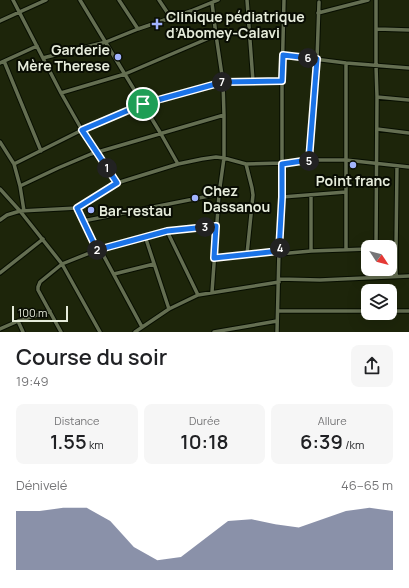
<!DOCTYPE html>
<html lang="fr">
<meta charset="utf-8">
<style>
:root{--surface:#fff;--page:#f6f6f6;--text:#202124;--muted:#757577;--accent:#5a6386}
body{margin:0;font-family:Manrope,sans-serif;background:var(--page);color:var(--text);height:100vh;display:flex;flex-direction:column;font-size:15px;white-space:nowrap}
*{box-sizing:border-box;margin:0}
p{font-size:13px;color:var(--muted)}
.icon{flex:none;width:22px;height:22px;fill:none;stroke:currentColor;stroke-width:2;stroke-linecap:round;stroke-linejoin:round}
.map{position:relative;height:332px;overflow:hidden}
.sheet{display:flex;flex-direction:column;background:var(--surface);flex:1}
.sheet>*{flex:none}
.needle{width:26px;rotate:126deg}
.fabs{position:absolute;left:361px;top:240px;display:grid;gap:8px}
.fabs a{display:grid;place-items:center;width:36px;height:36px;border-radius:8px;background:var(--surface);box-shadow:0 4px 16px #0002;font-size:20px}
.scale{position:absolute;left:12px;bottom:10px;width:56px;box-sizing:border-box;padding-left:4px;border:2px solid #e6ecdb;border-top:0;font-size:11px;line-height:14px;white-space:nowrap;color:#e6ecdb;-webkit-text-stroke:3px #090d03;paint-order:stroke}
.pin{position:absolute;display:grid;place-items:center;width:34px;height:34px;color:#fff;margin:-17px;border:2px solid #fff;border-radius:50%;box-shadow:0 1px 4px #0007}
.km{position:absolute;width:20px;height:20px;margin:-10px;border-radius:50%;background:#222;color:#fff;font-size:11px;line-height:20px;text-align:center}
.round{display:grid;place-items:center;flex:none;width:42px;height:42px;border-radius:8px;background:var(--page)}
.head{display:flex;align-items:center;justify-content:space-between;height:68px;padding:0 16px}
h1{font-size:22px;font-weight:600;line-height:30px}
.figures{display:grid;grid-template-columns:repeat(3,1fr);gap:6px;height:68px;padding:4px 16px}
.figures div{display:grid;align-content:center;border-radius:8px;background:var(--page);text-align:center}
.figures b{font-size:20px;font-weight:600}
.figures small{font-size:11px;font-weight:400}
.figures p{font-size:11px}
.chart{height:112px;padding:8px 16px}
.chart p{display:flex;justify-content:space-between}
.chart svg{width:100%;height:72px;margin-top:4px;fill:var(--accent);opacity:.7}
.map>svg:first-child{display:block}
</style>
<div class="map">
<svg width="409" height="332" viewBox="0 0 409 332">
<rect width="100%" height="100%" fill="#1d250a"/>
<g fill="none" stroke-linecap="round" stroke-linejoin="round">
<defs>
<path id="street" d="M13 0 61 93 82 130 117 183
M80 0 161 134 178 164
M119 0 138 29
M159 0 171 18
M247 0 253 81
M376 0V66L377 97 376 247
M212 3 216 35 223 82 224 115V158L219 194 212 292
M318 13 368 0
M0 21 46 0
M377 29 409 30
M283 55 346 63 409 68
M43 58 106 42 138 29 191 11 218 0
M4 61 41 151
M0 63 37 46
M346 63V249
M61 93 125 74 216 35
M377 97 409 100
M377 129 409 133
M0 142 14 164 20 186 24 211
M309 160 317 59 319 2
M14 164 82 130 143 104 223 82 282 81
M246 164 252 188 253 195 247 254
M20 186 58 168 91 154 224 115
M0 189 20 211 62 264 100 332
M311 195V251
M282 197 346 192
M77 208 97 250
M0 220 7 215 20 211 77 208 117 183 178 164 202 159 216 157 224 158 246 164 282 163 309 160H346L409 167
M83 221 219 194
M167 231 198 295
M145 236 169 309
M100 249 142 327
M279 254 311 251 368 249
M214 258 279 251
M0 273 43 239
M114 274 154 264
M396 276V249L397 166
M279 279 320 280 409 276
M278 311H368
M390 311H409
M18 321 23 332
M0 329 18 321 50 311
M61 332 38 290V287L40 282 62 264 97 250 167 231 217 226
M135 332 169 309 198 295 279 282
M214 332 277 321
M277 332 279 251 282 197V81L284 0"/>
</defs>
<use href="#street" stroke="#070e00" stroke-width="5.5"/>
<use href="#street" stroke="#646e51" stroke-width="3.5"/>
</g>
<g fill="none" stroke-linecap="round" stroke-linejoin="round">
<defs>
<path id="route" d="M283 55 317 59 309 160 282 164V197L279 251 214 258 216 226 167 231 97 250 77 208 117 183 82 130 143 104 223 82 282 81Z"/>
</defs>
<use href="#route" stroke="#fff" stroke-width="8"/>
<use href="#route" stroke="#1a73e8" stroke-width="5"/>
</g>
<g fill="#a1b3fd" stroke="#090d03" stroke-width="1.5">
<path d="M155 18h4v4h4v4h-4v4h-4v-4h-4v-4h4z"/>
<circle cx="118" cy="57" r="4"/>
<circle cx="353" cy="165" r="4"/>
<circle cx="195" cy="198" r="4"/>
<circle cx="91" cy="210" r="4"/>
</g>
<g text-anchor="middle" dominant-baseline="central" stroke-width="4" stroke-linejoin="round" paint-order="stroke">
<g font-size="14" font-weight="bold" fill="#e6ecdb" stroke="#090d03" text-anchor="start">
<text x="166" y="16">Clinique pédiatrique<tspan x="166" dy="16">d’Abomey-Calavi</tspan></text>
<text x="110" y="49" text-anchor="end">Garderie<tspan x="110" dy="16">Mère Therese</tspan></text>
<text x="353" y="180" text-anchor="middle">Point franc</text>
<text x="203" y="190">Chez<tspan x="203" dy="16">Dassanou</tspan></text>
<text x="99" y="210">Bar-restau</text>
</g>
</g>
</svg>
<div class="fabs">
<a><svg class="needle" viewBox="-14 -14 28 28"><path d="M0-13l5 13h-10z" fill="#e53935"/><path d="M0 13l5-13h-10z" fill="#757577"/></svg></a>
<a><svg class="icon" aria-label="layers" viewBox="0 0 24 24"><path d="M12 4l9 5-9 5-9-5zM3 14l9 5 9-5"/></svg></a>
</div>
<div class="scale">100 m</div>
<div class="pin" style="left:143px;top:104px;background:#1e9e55"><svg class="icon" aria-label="arrive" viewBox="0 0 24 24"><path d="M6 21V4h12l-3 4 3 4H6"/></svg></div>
<b class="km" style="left:107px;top:168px">1</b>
<b class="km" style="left:97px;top:250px">2</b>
<b class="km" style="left:205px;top:227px">3</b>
<b class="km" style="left:280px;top:248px">4</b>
<b class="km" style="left:309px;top:161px">5</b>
<b class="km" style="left:308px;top:58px">6</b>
<b class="km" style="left:222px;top:82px">7</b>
</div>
<section class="sheet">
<div class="head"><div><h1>Course du soir</h1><p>19:49</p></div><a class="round"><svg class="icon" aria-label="share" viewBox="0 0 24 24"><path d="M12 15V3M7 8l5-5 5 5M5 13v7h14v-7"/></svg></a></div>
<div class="figures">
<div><p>Distance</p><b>1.55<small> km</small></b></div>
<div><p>Durée</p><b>10:18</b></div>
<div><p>Allure</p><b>6:39<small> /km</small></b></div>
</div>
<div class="chart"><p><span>Dénivelé</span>46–65 m</p>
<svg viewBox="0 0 160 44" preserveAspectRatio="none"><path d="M0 44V8L10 8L20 6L30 6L40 14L50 30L60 38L70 36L80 25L90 14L100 13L110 16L120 18L130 13L140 8L150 6L160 8V44z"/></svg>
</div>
</section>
